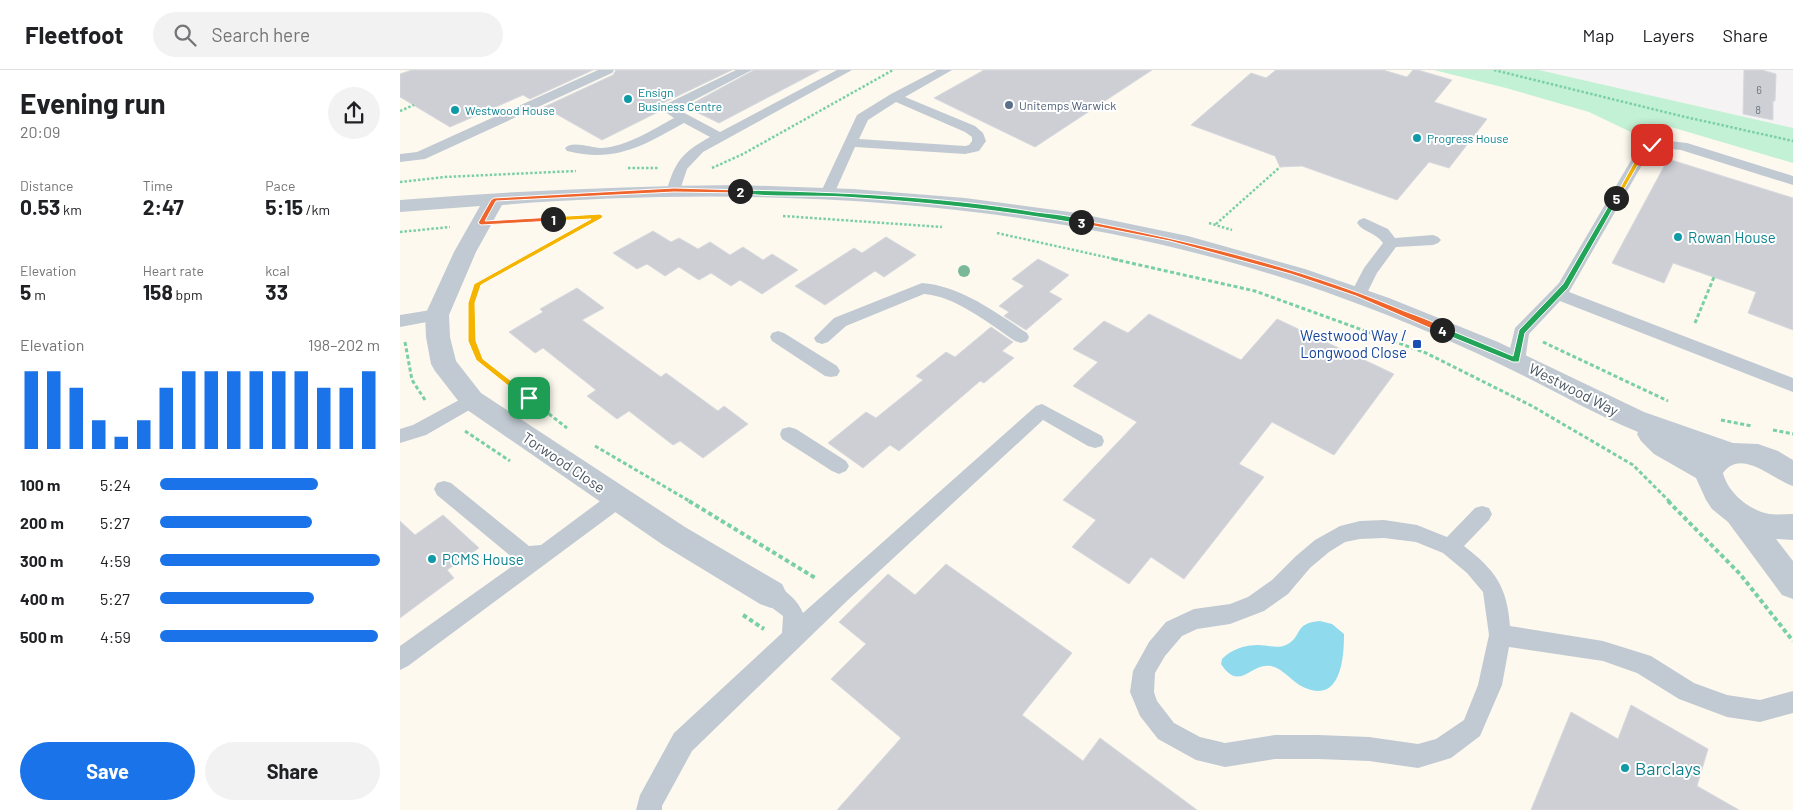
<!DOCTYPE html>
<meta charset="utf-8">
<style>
:root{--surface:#fff;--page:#f2f2f2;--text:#202124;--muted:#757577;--line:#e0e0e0;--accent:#1a73e8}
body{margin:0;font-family:Barlow,sans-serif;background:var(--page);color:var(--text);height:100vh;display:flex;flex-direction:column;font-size:19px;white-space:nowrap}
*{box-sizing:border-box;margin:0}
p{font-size:16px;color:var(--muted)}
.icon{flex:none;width:28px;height:28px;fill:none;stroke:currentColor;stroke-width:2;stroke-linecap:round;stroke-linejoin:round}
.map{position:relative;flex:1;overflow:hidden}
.sheet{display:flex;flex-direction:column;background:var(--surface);width:400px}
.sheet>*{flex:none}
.pin{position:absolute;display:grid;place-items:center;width:42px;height:42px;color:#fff;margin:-21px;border-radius:10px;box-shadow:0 2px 8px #0006}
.km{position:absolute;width:25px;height:25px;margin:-12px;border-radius:50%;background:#222;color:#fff;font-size:14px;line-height:25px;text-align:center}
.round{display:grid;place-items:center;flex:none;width:52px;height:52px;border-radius:26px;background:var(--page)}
.headline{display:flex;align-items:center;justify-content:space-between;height:85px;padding:0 20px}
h1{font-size:28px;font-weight:700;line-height:38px}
.stats{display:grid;grid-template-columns:repeat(3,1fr);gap:8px;height:85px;padding:5px 20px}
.stats div{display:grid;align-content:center}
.stats b{font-size:21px;font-weight:700}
.stats small{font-size:14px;font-weight:400}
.stats p{font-size:14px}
.chart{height:140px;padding:10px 20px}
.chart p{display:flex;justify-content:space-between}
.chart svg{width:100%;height:90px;margin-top:5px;stroke:var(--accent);stroke-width:6}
.primary-button{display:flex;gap:10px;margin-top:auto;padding:10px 20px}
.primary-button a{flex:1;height:58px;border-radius:30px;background:var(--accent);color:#fff;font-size:20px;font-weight:700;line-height:58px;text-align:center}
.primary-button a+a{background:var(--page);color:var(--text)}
ul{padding:0 20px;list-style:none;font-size:16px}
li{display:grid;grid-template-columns:80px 60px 1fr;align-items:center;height:38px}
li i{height:12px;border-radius:6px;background:var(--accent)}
header{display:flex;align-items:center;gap:30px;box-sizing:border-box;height:70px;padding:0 25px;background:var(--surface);border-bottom:1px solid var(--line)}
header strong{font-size:24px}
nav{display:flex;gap:28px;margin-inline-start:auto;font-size:18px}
.search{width:350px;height:45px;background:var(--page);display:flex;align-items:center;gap:12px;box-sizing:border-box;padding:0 18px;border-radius:28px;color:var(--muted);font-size:19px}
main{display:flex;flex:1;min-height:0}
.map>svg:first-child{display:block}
</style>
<header>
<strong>Fleetfoot</strong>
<div class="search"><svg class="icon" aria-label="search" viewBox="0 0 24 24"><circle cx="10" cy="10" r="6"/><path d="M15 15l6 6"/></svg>Search here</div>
<nav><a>Map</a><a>Layers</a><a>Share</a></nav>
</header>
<main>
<section class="sheet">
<div class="headline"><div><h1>Evening run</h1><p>20:09</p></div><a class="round"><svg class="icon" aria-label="share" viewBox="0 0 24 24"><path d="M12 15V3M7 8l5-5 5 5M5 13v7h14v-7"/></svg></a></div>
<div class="stats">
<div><p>Distance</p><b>0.53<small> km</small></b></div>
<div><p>Time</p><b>2:47</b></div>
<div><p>Pace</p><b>5:15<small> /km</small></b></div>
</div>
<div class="stats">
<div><p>Elevation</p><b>5<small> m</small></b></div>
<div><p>Heart rate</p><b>158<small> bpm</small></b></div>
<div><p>kcal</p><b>33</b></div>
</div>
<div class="chart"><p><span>Elevation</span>198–202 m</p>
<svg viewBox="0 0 160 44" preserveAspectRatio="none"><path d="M5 44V6M15 44V6M25 44V14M35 44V30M45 44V38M55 44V30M65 44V14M75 44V6M85 44V6M95 44V6M105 44V6M115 44V6M125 44V6M135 44V14M145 44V14M155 44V6"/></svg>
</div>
<ul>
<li><b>100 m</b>5:24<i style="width:72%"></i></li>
<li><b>200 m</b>5:27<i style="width:69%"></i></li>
<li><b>300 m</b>4:59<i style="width:100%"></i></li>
<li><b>400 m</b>5:27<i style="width:70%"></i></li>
<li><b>500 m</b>4:59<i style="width:99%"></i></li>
</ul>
<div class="primary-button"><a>Save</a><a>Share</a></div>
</section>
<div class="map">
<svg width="1393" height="740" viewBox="0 0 1393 740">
<rect width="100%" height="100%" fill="#f5f3f3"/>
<path fill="#fdf9ef" d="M0 0H1139L1393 58V740H0Z"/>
<path fill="#c3f1d5" d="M1034 0H1139L1393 58V93L1261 54 1237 65 1189 42 1106 18Z"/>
<path fill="#90daee" d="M920 551 932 554 944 564C944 588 941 635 903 617 892 612 884 599 871 596 850 592 840 623 821 594L822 589C832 579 845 575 858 575 867 575 877 579 886 575 903 567 893 553 920 551Z"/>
<path fill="#cdcfd5" stroke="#d7d9de" d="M12 0H193L130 29 123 25 50 57 0 27V4Z
M216 0H332L261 34 260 41 202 70 144 37 213 5Z
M354 0H420L319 53 286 37Z
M584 0H752L635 77 534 28Z
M876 0H983L1007 7 1013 0H1018L1052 10 1034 32 1087 49 1049 98 1029 92 997 130 902 96 880 97 875 86 791 55 851 3 866 8Z
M1344 0H1362L1376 4 1375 31H1373V50L1343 44Z
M1268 89 1393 128V260L1348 243 1356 222 1273 193 1264 213 1212 193Z
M253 161 271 172 279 168 298 179 310 172 330 185 343 177 363 190 372 184 398 200 362 224 340 210 331 216 311 203 299 210 279 197 265 206 247 194 237 199 213 183Z
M486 167 516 185 484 207 475 201 425 235 395 216 454 178 462 183Z
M638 189 669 205 649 222 662 229 626 260 604 246 609 242 599 236 624 216 612 209Z
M177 218 204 238 182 250 261 307 266 303 318 341 324 336 348 354 303 388 280 371 273 375 229 341 217 349 187 326 196 320 143 278 135 283 109 262 143 242 140 239Z
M749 244 841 290 877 249 994 304 934 385 872 352 839 394 864 407 784 509 751 487 729 514 672 477 696 450 663 430 737 352 673 316 698 292 673 279 704 251 728 263Z
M591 257 613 272 602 281 614 288 584 313 580 311 499 381 490 375 463 398 428 373 466 342 476 348 523 310 516 306 546 282 555 287Z
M43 445 79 478 47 500 54 508 0 548V451L15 465Z
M546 494 672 583 622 645 683 691 700 668 797 740H437L501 668 431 609 466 574 439 552 488 504 515 525Z
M1231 635 1308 679 1297 716 1339 740H1131L1171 642 1218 669Z"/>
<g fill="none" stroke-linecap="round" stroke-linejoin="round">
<path stroke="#7ad0a6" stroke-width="2.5" stroke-dasharray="2.5 2" stroke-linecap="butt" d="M1094 0 1281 46 1393 71
M0 41 14 35
M228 98H259
M312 98 343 84 493 0
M0 112 44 107 176 101
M383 146 542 157
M809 153 832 160
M816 154 880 97
M0 162 50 157
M597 163 719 190
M119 190 200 146"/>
<path stroke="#7ad0a6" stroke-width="3" stroke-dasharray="4 2.5" stroke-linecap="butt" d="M713 189 855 221 1026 283 1132 336 1233 395 1270 432
M80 212 122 189
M71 236 72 271 80 290 167 358
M1295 253 1314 207
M5 272 12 310 25 330
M1143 272 1268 331
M1321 350 1352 356
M1373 360 1393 364
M65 361 110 391
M195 376 291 432"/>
<path stroke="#7ad0a6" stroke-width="4" stroke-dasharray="4.5 3" stroke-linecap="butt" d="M289 431 417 509
M1268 431 1340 504 1393 571
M343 545 364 559"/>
<path fill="#c1cad2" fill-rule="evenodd" d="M198 0H214L212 3 25 89 0 92V84L17 82Z
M336 0H352L277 39 320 62 437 0H452L303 82 287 99 279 123H269L267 120C275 91 283 82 310 67L284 53C242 76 216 93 167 81L165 78C172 70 192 78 202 78 228 76 252 60 274 48L261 39 262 36Z
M537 0H552L505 27 575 56 583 63 586 71 579 81 565 84 455 77 434 124 432 127H422L420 124 457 45 491 24ZM496 32 565 62 572 67V71L569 75 565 76 459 69 468 50Z
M1261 70 1287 73 1393 106V115L1281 80 1261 78 1250 81 1169 222 1393 308V322L1160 231 1129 264 1125 291 1122 295 1116 297 1110 295 1107 291 1115 258 1159 213 1240 75Z
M964 148 988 159 995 168 1033 165 1038 167 1041 170 1038 173 1033 175 996 177 977 203 964 229 958 230 952 229 950 225 964 198 983 173C975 162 963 162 957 153L959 150Z
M522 213C561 216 595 242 627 263L629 267 627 271 621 273 615 271C590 254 555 226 524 224L446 256 428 272 422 274 416 272 414 268 434 248Z
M37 239 43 241 45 245 43 249 0 257V245Z
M378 261 384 263 437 296 440 301 437 306 431 307 425 306 372 271 370 267 372 263Z
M72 323 78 325 81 330 78 335 26 365 0 373V359L13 355Z
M642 334 702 366 704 371 702 376 695 378 688 376 643 350 448 530 292 681 262 736V740H236L240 725 274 663 382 563 383 546 363 531 360 524 363 517 371 514C386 520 397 529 403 543L636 336Z
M389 357 396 359 446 391 449 396 446 401 439 404 432 401 382 369 380 364 382 359Z
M44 411 51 413 129 476 141 475 211 423 218 421 225 423 228 429 225 435 8 596 0 600V576L118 492 37 425 34 419 37 413Z
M1082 436 1089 438 1092 444 1089 450 1064 476C1095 500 1107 516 1110 556L1203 571 1251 586 1294 613 1327 625 1360 630 1393 621V643L1360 652 1327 647 1279 629 1237 603 1203 591 1109 577 1102 615 1080 666 1051 688 1018 698 969 691 918 689H875L825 697 796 690 758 669 740 646 730 622 733 601 749 572 766 552 794 539 830 534 848 527 872 510 896 486 915 470 940 456 960 451 984 450 1017 455 1047 467 1075 438ZM984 468 1016 472 1043 483 1067 503 1083 522 1089 565 1078 615 1064 650 1036 669 1018 674 969 667 918 665H875L825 673 800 667 774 653 757 631 754 622 755 603 765 586 782 566 797 559 830 554 864 541 888 524 910 498 929 482 945 472 960 469Z"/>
<path fill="#c1cad2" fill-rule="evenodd" d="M339 115 453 119 565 128 677 143 788 166 905 199 989 228 1098 272 1244 342 1333 373 1358 374 1378 381 1393 390V416C1373 410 1342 377 1323 403 1328 423 1349 440 1369 444 1377 445 1385 444 1393 444V470L1376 469 1393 491V529L1382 525 1328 452 1312 439 1306 430 1296 408 1254 384 1241 371 1237 364 1238 362C1198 346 1161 324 1122 305 1064 276 1003 250 942 228 676 131 383 113 102 135L76 182 49 245 50 267 56 291 81 323 285 457 382 514 387 524 382 534 371 538 360 534 263 475 63 337 35 301 31 294 26 267 25 245 54 182 80 136 0 142V130C113 121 226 116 339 115Z"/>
</g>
<circle fill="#7bb799" cx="564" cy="201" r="6"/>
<path fill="#f5b400" stroke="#fff" d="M200 144 203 146 202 148 81 215 75 233 76 271 83 289 133 328 131 330H126L76 290 68 271V233L74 214 191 149 153 151 150 149 151 147Z"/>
<path fill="#f0652b" stroke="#fff" d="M274 118 340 120 343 121 340 123 274 122 96 131 85 151 153 147 156 149 153 151 81 155 78 153 91 130 94 128Z"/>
<path fill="#22a559" stroke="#fff" d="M340 120C439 122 539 126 636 142 649 144 675 145 685 152L681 154C602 140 524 132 444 127 410 125 372 128 338 123Z"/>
<path fill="#f0652b" stroke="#fff" d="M681 150C789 171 896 196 997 238 1010 244 1036 251 1046 260L1039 262 956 226 891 204 770 171 679 153 678 152Z"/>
<path fill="#22a559" stroke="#fff" d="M1216 126 1219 128 1168 218 1125 263 1119 292H1113L1039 262V258H1045L1113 286 1119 260 1163 214 1213 128Z"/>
<path fill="#f5b400" stroke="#fff" d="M1250 73 1255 75 1247 79 1219 128 1214 129 1242 78Z"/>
<g fill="#0f9aa8" stroke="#fff" stroke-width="2">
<circle cx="228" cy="29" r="5"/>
<circle cx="55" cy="40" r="5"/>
<circle cx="1017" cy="68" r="5"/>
<circle cx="1278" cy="167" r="5"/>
<circle cx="32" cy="489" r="5"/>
<circle cx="1225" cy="698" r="5"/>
</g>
<circle fill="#5c6f8a" stroke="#fff" stroke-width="2" cx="609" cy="35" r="5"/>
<rect fill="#1a4fb4" stroke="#fff" stroke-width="2" x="1012" y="269" width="10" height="10" rx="2.5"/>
<g text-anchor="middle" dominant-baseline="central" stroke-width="4" stroke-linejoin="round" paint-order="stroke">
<g font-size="11" fill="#6b747e">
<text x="1359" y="19">6</text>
<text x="1358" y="39">8</text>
</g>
<g font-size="12" fill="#0d838f" stroke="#fff" text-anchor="start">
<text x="238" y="22">Ensign<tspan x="238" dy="14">Business Centre</tspan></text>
<text x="65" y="40">Westwood House</text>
<text x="1027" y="68">Progress House</text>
</g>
<g font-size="12" fill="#4e5e75" stroke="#fff" text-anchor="start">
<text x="619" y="35">Unitemps Warwick</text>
</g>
<g font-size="15" fill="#0d838f" stroke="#fff" text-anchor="start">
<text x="1288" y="167">Rowan House</text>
<text x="42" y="489">PCMS House</text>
</g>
<g font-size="15" fill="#164399" stroke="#fff" text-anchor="end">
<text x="1007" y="265">Westwood Way /<tspan x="1007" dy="17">Longwood Close</tspan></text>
</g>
<g font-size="15" fill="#4a5661" stroke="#fff">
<text transform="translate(1174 319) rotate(27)">Westwood Way</text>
<text transform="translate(164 392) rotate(34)">Torwood Close</text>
</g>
<g font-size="18" fill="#0d838f" stroke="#fff" text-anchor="start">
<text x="1235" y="698">Barclays</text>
</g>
</g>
</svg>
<div class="pin" style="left:129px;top:328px;background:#1e9e55"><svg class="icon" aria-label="arrive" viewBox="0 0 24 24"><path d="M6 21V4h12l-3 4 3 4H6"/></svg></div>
<div class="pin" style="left:1252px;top:75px;background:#d93025"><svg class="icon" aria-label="check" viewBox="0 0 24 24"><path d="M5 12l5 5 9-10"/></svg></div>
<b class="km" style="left:153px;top:149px">1</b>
<b class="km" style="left:340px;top:121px">2</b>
<b class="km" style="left:681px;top:152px">3</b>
<b class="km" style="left:1042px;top:260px">4</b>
<b class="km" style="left:1216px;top:128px">5</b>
</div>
</main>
